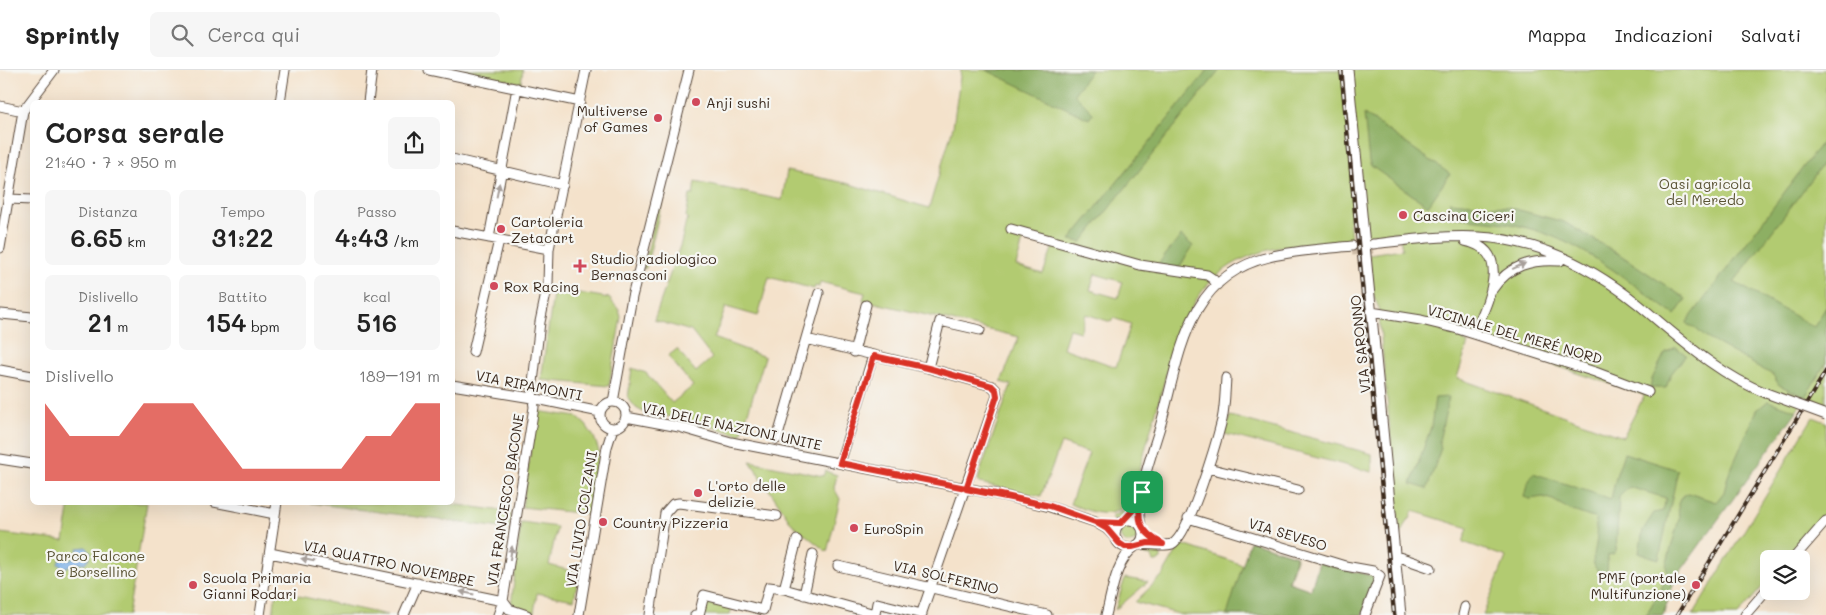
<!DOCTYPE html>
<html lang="it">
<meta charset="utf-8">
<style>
:root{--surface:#fff;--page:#f6f6f6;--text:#222;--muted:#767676;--line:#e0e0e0;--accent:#d93025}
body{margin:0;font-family:Mali,sans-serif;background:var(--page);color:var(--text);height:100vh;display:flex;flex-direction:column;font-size:19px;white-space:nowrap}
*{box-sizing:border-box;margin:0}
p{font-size:16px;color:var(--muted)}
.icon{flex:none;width:28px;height:28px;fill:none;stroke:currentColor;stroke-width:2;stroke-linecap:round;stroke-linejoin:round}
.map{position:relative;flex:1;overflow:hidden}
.panel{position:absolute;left:30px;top:30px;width:425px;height:405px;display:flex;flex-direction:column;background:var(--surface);border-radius:8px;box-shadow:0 5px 20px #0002}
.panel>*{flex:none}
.controls{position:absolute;left:1760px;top:480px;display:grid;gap:10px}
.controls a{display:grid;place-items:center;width:50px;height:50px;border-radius:8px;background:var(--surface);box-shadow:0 5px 20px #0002;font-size:25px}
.pin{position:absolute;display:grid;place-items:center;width:42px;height:42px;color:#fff;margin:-21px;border-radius:10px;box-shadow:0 2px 8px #0006}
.round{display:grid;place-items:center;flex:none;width:52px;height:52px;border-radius:8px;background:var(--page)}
.overview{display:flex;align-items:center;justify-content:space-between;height:85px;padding:0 15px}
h1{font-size:28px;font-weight:600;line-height:38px}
.figures{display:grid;grid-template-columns:repeat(3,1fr);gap:8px;height:85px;padding:5px 15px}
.figures div{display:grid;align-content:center;border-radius:8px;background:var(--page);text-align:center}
.figures b{font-size:25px;font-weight:600}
.figures small{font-size:14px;font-weight:400}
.figures p{font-size:14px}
.chart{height:140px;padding:10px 15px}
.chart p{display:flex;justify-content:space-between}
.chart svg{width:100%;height:90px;margin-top:5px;fill:var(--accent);opacity:.7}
header{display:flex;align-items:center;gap:30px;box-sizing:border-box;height:70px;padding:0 25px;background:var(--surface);border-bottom:1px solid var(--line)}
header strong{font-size:24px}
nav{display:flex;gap:28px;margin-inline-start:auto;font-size:18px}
.search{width:350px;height:45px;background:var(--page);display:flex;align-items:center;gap:12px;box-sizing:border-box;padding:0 18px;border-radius:8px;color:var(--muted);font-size:19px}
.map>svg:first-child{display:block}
</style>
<header>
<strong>Sprintly</strong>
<div class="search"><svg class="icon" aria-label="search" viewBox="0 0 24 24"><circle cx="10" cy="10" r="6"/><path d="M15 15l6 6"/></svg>Cerca qui</div>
<nav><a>Mappa</a><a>Indicazioni</a><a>Salvati</a></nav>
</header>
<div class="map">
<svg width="1826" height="545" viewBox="0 0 1826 545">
<rect width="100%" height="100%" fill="#f6f6f2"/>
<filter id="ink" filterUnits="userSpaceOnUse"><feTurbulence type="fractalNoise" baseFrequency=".02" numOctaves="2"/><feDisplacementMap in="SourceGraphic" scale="10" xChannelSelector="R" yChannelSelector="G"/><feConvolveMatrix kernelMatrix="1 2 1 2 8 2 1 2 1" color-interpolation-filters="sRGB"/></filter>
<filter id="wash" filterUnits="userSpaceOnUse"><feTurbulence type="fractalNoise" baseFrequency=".0096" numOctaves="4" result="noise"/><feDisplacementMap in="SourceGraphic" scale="20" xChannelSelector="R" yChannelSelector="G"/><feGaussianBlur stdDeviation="1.12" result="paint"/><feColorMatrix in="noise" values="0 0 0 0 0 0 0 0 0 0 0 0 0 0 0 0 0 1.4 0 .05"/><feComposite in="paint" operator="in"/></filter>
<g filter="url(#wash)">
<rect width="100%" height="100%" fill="#f4e2cb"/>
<path fill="#b2cb71" stroke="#767a48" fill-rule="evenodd" d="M463 0H523L521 13Z
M961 0H1826V335L1805 327 1804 329 1826 337V339L1803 331 1675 509 1663 545H1483L1506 487 1463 472 1468 458 1413 441 1410 449 1407 450 1400 465 1378 236 1374 227 1369 184 1402 179 1400 165 1395 162 1366 165 1358 147H1349L1351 170C1319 173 1284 173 1253 185 1189 208 1176 269 1160 327 1151 359 1142 391 1133 422 1120 454 1094 443 1070 434L1089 383 1061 373 1041 426 979 413 978 410 980 402 1011 315 1001 312 1019 267 863 230 865 223 820 212 819 217 815 216 814 219 769 207 758 246 726 237 714 268 765 287 741 365 683 349 643 342 636 338 628 328 632 298 646 303 672 333 693 316 668 286 677 279 696 302 712 288 691 261 654 250 681 173 686 151H687L688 148 686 147 690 125H693L695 112 782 130 787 101 846 113 929 138 953 57ZM1024 167 1053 176 1043 204 1016 196ZM1095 204 1123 212 1118 228 1090 220ZM1086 244 1111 252 1113 248 1131 254 1116 297 1063 278 1069 259 1080 262ZM1466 266 1644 325V326L1623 367 1457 308 1468 273 1464 272Z
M662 119 665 120 646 198 643 199Z
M554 217 567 221 609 228 619 240 621 247 609 316 541 310Z
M537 341 577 347 586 355 594 367 599 381 588 444 522 437Z
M1230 346 1372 384V402L1225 364Z
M1813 347 1826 352V442L1786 489H1769V509L1738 545H1693Z
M750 391 823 406 825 401 837 405 834 418 840 429 827 482 792 454Z
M70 433H147L128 545H0V463L64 471Z
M443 433 511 442 509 459 311 433Z
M1128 436 1131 438C1126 446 1121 450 1112 450V446L1122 442Z
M521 452 557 457 549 495 579 503 574 530 537 523 534 543 511 536Z
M1120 464a9 9 0 1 1 18 0a9 9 0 1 1-18 0Z
M1250 471 1297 486 1289 512 1311 520 1319 492 1374 507 1375 508 1362 545H1182L1135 532 1162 506 1181 474 1243 495Z
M1152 476 1159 478 1161 482V489L1157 492H1153L1151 486 1137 483 1152 480Z
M1125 508 1148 512 1115 540Z
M276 521 387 545H273Z
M704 525 733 533 730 545H700Z"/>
<path fill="#8daf63" stroke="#646c40" d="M986 0H1091L1074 24 1093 43 1089 49Z
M1208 0H1220L1082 172 1070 170Z
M1364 44 1450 104 1428 136 1371 96 1369 91Z
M1826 67V90L1734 212 1814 257 1826 237V293L1805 327 1779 315 1773 305 1705 267 1694 257 1688 255 1687 252Z
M1450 132 1508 137 1564 152 1622 186 1686 229 1675 245C1628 211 1581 171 1524 157 1499 150 1473 151 1448 146Z
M1181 166 1193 176 1177 201 1160 197 1159 193Z
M1676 277 1686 285 1671 304 1666 318H1650L1652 309 1665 283Z
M1449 327 1439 371 1441 378 1427 419 1411 414 1431 357 1435 328Z
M1768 331 1797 341 1675 509 1663 545H1646L1668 506 1666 496 1679 449 1678 434 1681 427 1688 423 1716 432 1724 422 1728 406 1757 340Z
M1624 383 1678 400 1659 489 1639 483 1643 460 1654 443 1663 441 1666 428 1629 417 1619 427 1616 481 1613 484 1608 485 1607 503 1599 502C1589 492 1595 484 1596 474 1598 466 1595 457 1596 449L1570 440 1553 430 1543 427 1530 429 1524 427 1527 415 1533 403 1611 429 1617 403Z
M1250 471 1296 486 1288 512 1311 520 1319 493 1373 506 1375 508 1362 545H1227Z"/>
<path fill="#78ade6" stroke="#5a6c82" d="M86 477 91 482 89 488 85 493 73 494 65 498 59 495 58 493 61 488 71 490 76 486 78 478Z"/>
</g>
<g filter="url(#ink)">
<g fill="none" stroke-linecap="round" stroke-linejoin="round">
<path stroke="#cfbda8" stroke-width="9" stroke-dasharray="9 4.5" stroke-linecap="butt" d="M1352 181 1373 179"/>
<defs>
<path id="minor" d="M429 0 580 32
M1348 0 1401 545
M280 32 285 0
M368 32 372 0
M0 36 23 41
M452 89 563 115
M9 129 32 130
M1011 159 1140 195 1207 205 1213 209 1217 215
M452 161 549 179 548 214 540 252 532 321 534 337 503 531 498 545
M489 168 517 18
M1465 171C1515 181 1486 235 1474 264
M1373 174C1408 170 1444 165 1479 167 1539 170 1592 197 1638 234 1677 266 1717 304 1766 323
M0 178 23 41 54 0
M549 179 586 0
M1492 220C1509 195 1532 189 1560 191
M1371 242 1421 250 1458 259 1595 302 1648 322
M1 244 32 247
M806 269 928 298 992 316 996 320 997 326 921 545
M473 282 499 170
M854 282 866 235
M928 298 940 251 980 260
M0 300 32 306
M452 315 532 328 600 342
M600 345a13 13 0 1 1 26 0a13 13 0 1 1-26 0Z
M613 332 632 227 689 0
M626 347 679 357 731 372 1001 425 1050 437 1095 452 1107 459 1117 469
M777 369 819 223
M0 389 32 394
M840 393 873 286
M1208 398 1298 420
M214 432 275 444
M1188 448 1345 496 1373 501 1380 506 1365 545
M1115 464a14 14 0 1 1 28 0a14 14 0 1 1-28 0Z
M1141 456C1134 430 1152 384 1160 357 1180 289 1184 207 1269 187 1296 180 1324 179 1352 176
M797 470 784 519 875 544 877 533 922 544
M1137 475C1147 473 1164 477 1172 474 1189 466 1217 370 1222 350 1225 336 1225 322 1226 308
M270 483 503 531 509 539 527 545
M1396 486 1431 498
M1793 489 1826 451
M838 496 1047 545
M804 525 813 484
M260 545 277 432
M404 545 418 513
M579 545 607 377 613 358
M650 545 665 443 673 434 679 433 777 446
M695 545H699L704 525 763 540 769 517 784 519
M1106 545C1112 523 1115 490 1136 476
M1463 545 1465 537
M1745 545 1769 517"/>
</defs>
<use href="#minor" stroke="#574638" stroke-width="11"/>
<use href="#minor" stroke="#fff" stroke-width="9"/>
<defs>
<path id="rail" d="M1341 0 1394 545
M1677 545 1826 301"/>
</defs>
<use href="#rail" stroke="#3b2a1e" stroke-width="4"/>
<use href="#rail" stroke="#f6f6f2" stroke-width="2" stroke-dasharray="5.5" stroke-linecap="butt"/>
<defs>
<path id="minor-bridge" d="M1766 323 1826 345"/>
</defs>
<use href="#minor-bridge" stroke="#574638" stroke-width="11" stroke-linecap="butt"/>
<use href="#minor-bridge" stroke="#fff" stroke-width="9"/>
</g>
<defs><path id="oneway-solid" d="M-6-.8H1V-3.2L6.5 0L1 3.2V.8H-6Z" transform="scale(1.25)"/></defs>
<g fill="#a79f9a">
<use href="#oneway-solid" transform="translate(498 120) rotate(-79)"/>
<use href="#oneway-solid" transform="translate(1519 196) rotate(-24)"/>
<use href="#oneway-solid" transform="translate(511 483) rotate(-81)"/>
<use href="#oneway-solid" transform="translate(308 490) rotate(-168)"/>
<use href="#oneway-solid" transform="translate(467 523) rotate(-168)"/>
</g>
</g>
<g fill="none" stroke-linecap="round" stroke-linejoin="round" filter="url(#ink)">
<defs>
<path id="route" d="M1142 422 1134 439 1121 453 1095 452 1050 436 1001 425 840 393 874 286 928 298 992 316 996 320 997 326 966 419 1050 436 1095 452 1107 459 1119 473 1125 477H1132L1148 473 1163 474C1138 461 1136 449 1142 422"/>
</defs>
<use href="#route" stroke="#fff" stroke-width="10"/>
<use href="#route" stroke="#d93025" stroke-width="6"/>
</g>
<g fill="#d1495b" stroke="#f6f6f2" stroke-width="2">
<circle cx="696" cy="32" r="5"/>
<circle cx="658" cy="48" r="5"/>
<circle cx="1403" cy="145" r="5"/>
<circle cx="501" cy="159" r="5"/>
<path d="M577.5 188.5h5v5h5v5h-5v5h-5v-5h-5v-5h5z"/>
<circle cx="494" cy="216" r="5"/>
<circle cx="698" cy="423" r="5"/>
<circle cx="603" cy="452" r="5"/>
<circle cx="854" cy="458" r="5"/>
<circle cx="193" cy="515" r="5"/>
<circle cx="1696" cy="515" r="5"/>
</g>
<g text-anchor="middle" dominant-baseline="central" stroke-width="4.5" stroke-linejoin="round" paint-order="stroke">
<g font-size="14" fill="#3b2a1e" stroke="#f6f6f2" text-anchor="start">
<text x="706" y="32">Anji sushi</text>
<text x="648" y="40" text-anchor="end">Multiverse<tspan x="648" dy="16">of Games</tspan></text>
<text x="1413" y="145">Cascina Ciceri</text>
<text x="511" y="151">Cartoleria<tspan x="511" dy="16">Zetacart</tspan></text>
<text x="591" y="188">Studio radiologico<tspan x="591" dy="16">Bernasconi</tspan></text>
<text x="504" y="216">Rox Racing</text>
<text x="708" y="415">L'orto delle<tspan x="708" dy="16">delizie</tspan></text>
<text x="613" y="452">Country Pizzeria</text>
<text x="864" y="458">EuroSpin</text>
<text x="203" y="507">Scuola Primaria<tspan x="203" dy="16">Gianni Rodari</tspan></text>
<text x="1686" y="507" text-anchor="end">PMF (portale<tspan x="1686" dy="16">Multifunzione)</tspan></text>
</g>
<g font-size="14" fill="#595233" stroke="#f6f6f2">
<text x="1705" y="113">Oasi agricola<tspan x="1705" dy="16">del Meredo</tspan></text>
<text x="96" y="485">Parco Falcone<tspan x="96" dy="16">e Borsellino</tspan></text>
</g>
<g font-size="14" fill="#3b2a1e" stroke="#f6f6f2">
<text transform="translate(1515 264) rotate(16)">VICINALE DEL MERÉ NORD</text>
<text transform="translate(1360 274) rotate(-96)">VIA SARONNO</text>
<text transform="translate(529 315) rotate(11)">VIA RIPAMONTI</text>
<text transform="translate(732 356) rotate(12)">VIA DELLE NAZIONI UNITE</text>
<text transform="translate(505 430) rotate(-81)">VIA FRANCESCO BACONE</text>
<text transform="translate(581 449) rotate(-81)">VIA LIVIO COLZANI</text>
<text transform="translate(1288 464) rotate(17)">VIA SEVESO</text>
<text transform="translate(389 493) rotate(12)">VIA QUATTRO NOVEMBRE</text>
<text transform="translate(946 507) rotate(13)">VIA SOLFERINO</text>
</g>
</g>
</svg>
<div class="controls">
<a><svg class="icon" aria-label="layers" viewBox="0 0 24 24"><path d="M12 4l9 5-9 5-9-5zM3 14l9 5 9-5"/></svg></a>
</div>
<div class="pin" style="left:1142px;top:422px;background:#1e9e55"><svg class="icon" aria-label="arrive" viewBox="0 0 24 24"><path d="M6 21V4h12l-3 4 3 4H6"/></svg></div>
<section class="panel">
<div class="overview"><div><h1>Corsa serale</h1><p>21:40 · 7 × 950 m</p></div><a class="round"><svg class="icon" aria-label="share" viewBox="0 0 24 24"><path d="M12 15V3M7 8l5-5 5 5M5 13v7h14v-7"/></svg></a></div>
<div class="figures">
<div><p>Distanza</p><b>6.65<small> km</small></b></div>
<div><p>Tempo</p><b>31:22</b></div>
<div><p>Passo</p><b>4:43<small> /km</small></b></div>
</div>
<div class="figures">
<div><p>Dislivello</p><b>21<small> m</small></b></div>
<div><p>Battito</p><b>154<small> bpm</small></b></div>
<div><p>kcal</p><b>516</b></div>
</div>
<div class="chart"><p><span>Dislivello</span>189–191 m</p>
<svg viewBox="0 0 160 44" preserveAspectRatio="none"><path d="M0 44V6L10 22L20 22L30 22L40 6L50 6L60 6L70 22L80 38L90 38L100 38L110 38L120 38L130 22L140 22L150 6L160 6V44z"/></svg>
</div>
</section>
</div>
